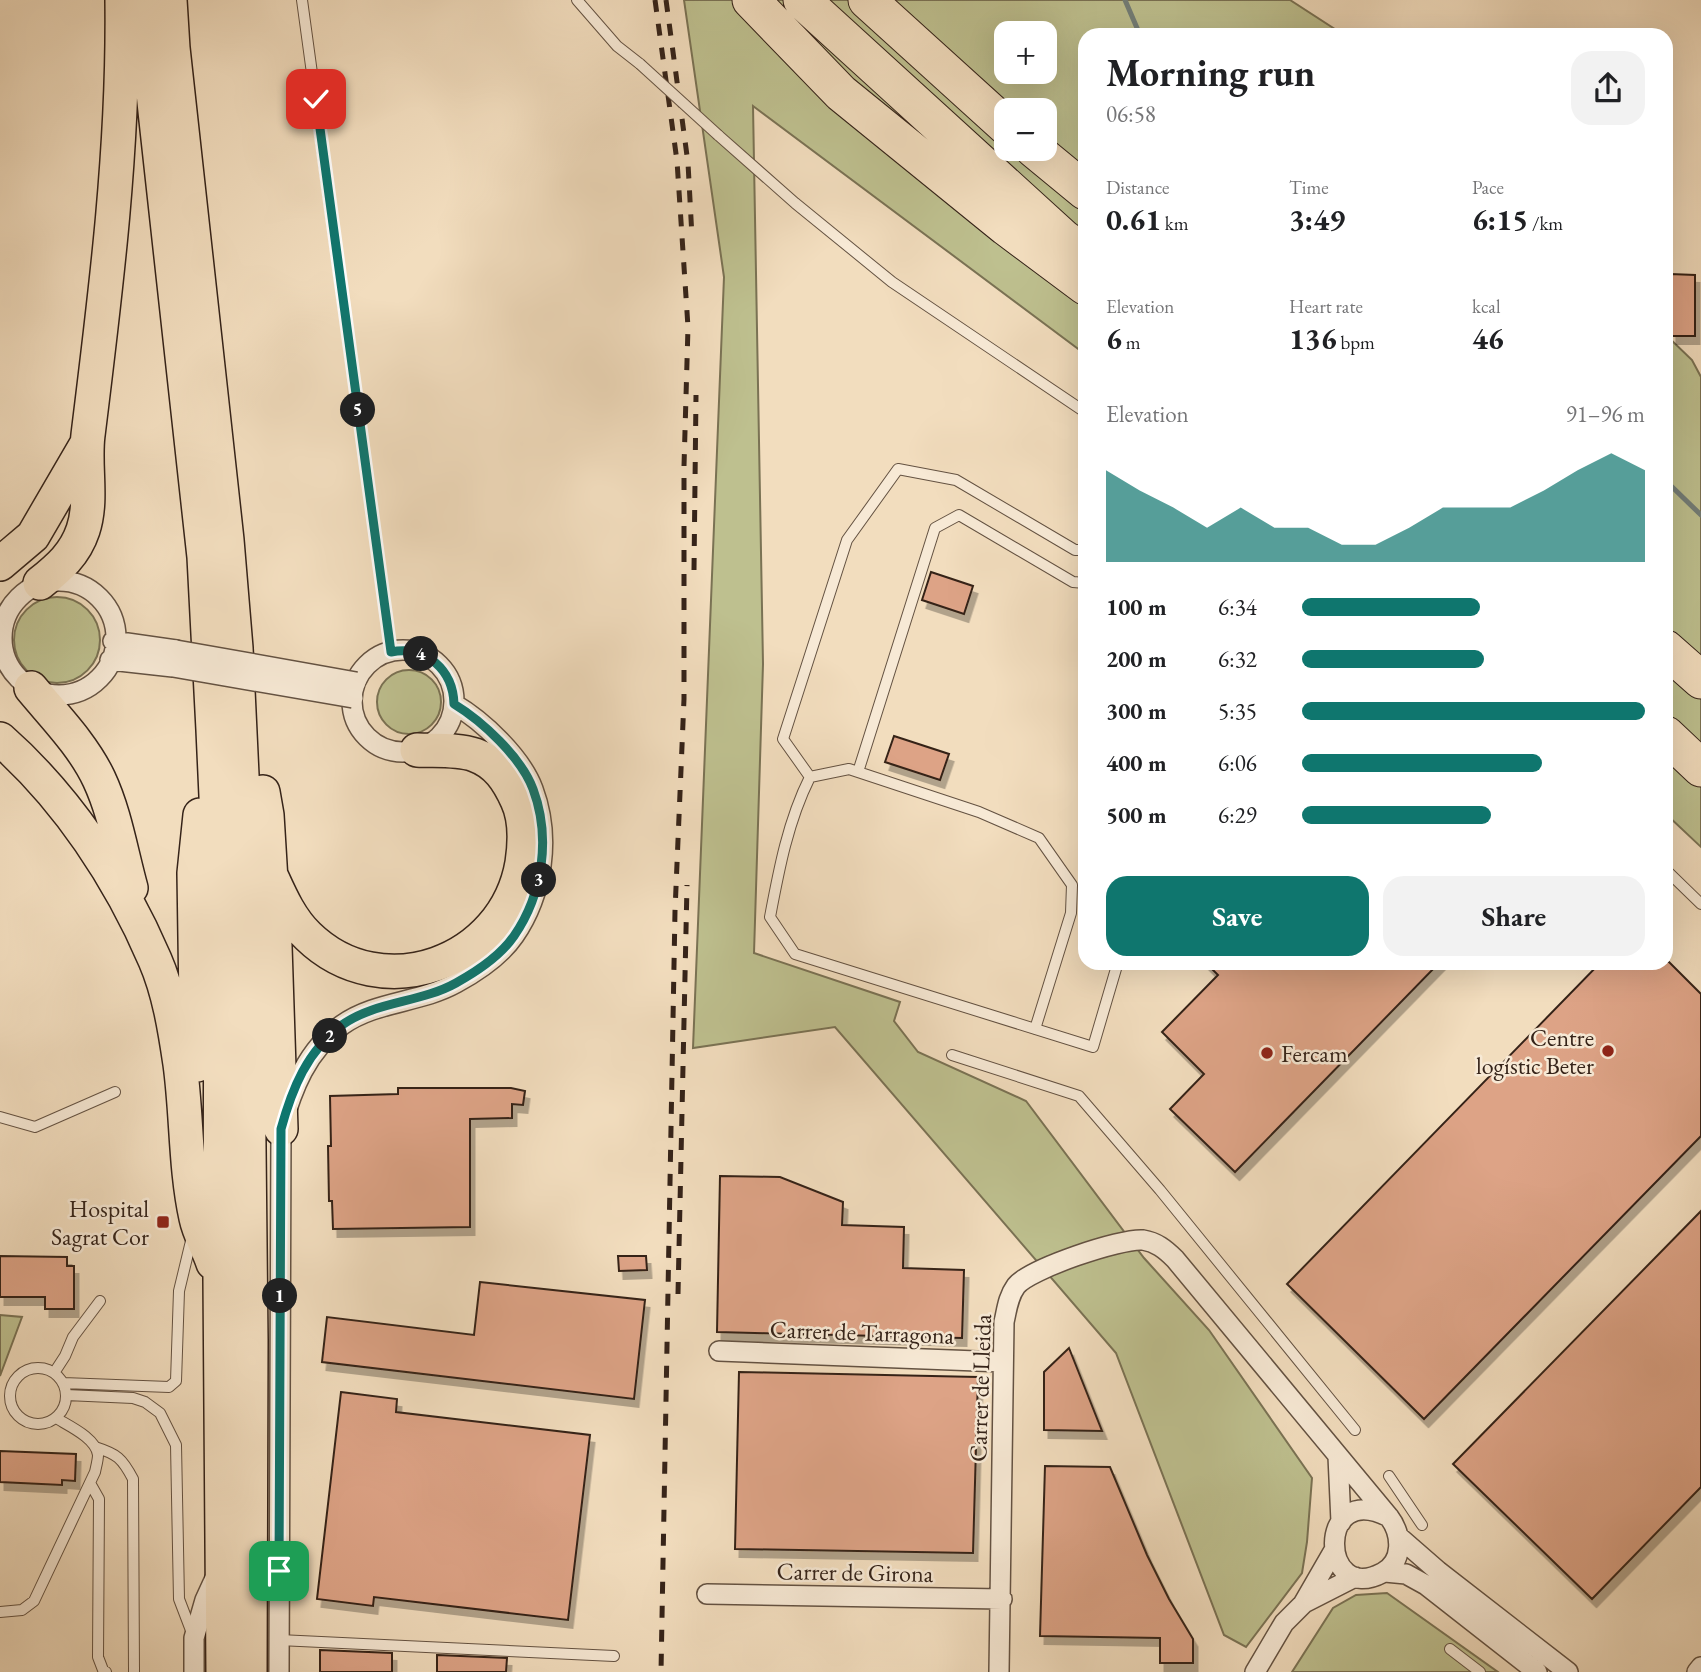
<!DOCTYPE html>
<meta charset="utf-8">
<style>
:root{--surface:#fff;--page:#f2f2f2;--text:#202124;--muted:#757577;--accent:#0f766e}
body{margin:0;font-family:"EB Garamond",serif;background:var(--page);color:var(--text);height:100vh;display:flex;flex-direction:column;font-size:26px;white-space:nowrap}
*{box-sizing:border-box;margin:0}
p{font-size:23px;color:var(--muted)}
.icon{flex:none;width:38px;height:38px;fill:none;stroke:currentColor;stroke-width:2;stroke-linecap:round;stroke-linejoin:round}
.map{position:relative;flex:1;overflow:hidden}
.side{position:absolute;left:1078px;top:28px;width:595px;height:942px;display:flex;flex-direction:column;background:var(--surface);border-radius:21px;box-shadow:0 7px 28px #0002}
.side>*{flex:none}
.tools{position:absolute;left:994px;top:21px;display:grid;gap:14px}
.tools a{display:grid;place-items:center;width:63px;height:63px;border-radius:14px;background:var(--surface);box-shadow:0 7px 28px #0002;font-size:35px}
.pin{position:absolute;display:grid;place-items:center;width:60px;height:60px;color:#fff;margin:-30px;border-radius:14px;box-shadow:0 4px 10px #0006}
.km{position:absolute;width:35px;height:35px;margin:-18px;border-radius:50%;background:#222;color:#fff;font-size:19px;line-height:35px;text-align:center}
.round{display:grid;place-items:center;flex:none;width:74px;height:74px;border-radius:21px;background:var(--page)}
.headline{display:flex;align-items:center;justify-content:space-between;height:119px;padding:0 28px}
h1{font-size:38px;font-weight:700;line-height:52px}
.stats{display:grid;grid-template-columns:repeat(3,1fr);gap:10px;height:119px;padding:7px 28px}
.stats div{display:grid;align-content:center}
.stats b{font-size:30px;font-weight:700}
.stats small{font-size:19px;font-weight:400}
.stats p{font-size:19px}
.chart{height:196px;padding:14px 28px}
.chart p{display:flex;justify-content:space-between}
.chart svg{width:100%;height:126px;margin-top:7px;fill:var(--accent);opacity:.7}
.button{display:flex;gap:14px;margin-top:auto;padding:14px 28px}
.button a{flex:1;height:80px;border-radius:21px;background:var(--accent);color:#fff;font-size:28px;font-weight:700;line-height:80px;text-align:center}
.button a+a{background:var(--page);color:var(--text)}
ul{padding:0 28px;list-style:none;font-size:23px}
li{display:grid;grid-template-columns:112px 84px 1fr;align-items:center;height:52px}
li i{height:18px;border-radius:9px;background:var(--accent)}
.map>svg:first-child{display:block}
</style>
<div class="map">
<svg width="1701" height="1672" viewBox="0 0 1701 1672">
<defs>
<filter id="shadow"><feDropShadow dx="4.5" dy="8" stdDeviation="0" flood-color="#0004"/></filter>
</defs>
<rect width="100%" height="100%" fill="#f2ddbe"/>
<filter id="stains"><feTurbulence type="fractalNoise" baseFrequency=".00286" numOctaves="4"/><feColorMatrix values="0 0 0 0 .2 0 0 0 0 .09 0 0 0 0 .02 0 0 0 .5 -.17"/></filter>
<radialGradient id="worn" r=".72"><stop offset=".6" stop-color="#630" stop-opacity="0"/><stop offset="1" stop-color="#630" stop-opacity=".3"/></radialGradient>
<path fill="#bec08f" stroke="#7a7254" stroke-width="2" fill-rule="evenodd" d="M684 0H1290L1344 35H1085V354L753 106 763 664 754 953 900 1002 894 1021 918 1052 1026 1101 1144 1258 1209 1330 1312 1478 1307 1542 1302 1573 1246 1647 1224 1635 1116 1353 835 1027 693 1048 724 277ZM1006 33H1045V72H1006ZM1006 110H1045V149H1006Z
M1666 335 1692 360 1701 377V847L1666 814Z
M14 640a43 43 0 1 1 86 0a43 43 0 1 1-86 0Z
M377 702a32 32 0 1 1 64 0a32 32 0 1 1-64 0Z
M0 1315 22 1317 0 1376Z
M1387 1593 1498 1672H1292L1333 1608 1356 1595Z"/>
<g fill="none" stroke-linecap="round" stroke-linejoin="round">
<path stroke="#737e79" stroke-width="5" d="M1125 0 1140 35
M1666 481 1701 515"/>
</g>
<path fill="#dda386" stroke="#352319" stroke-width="2" filter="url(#shadow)" d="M1670 274 1695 275V336H1672Z
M931 572 973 586 964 614 922 600Z
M894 736 949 754 940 780 885 762Z
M1205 962H1440L1235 1172 1170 1109 1204 1074 1162 1032 1218 975Z
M1601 962H1669L1701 994V1136L1424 1419 1287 1284Z
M398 1088H511L525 1091 523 1105 512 1104V1118L470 1119V1227L333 1229 332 1201H329L328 1146H331L330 1096 398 1094Z
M720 1176 780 1177 843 1202 842 1225 904 1227 903 1268 964 1270 962 1338 717 1332Z
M1701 1211V1487L1592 1599 1453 1464Z
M0 1256 67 1257V1266H74V1309H45V1297H0Z
M618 1256H646L647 1270 619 1271Z
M480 1282 645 1300 634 1399 322 1362 327 1317 474 1335Z
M1069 1348 1102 1431 1044 1430V1372Z
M739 1372 978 1377 973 1553 735 1549Z
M341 1392 397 1399 396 1412 590 1435 568 1620 374 1597 373 1606 317 1599Z
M0 1451 76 1454 75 1481 62 1480V1485L0 1482Z
M1045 1466 1110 1467 1147 1555 1169 1599 1193 1639V1663H1160V1638L1040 1636Z
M320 1650 392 1653V1672H320Z
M437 1655 507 1658 506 1672H437Z"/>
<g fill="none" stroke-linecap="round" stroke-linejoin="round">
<defs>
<path id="service" d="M302 0 391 652
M577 0 617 46 640 64
M718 135 795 203 892 282 1085 412
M858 772 935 528 959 515 1073 582 1085 583
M810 777 783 739 847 540 898 469 956 480 1075 550H1085
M1666 870 1701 904
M1035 1029 1071 913 1072 885 1039 838 979 812 849 769 810 777C788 821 779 869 770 917L795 954 1093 1047 1118 962
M952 1055 1079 1096 1160 1190 1355 1430
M0 1117 35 1127 115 1092
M10 1396a28 28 0 1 1 56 0a28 28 0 1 1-56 0Z
M54 1373 65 1356 73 1337 100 1301
M63 1383 169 1387 176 1381 179 1291 192 1237
M66 1395 133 1398 145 1402 160 1413 176 1445 179 1599 192 1633
M95 1447C117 1454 122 1458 133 1479L134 1672
M1389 1476 1422 1525
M90 1483 99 1499 98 1657 103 1670 106 1672
M0 1612 22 1610 34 1601 95 1472C96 1467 98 1460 98 1455 96 1438 69 1426 56 1418
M279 1640 614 1656
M1450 1649 1480 1672"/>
<path id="minor" d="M2 638a57 57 0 1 1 114 0a57 57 0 1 1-114 0Z
M113 641 176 650
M352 701a51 51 0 1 1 102 0a51 51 0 1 1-102 0Z
M110 660 173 667
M719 1351 1003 1362
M1338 1456 1341 1522
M1399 1537 1438 1571 1568 1672
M1385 1572 1406 1574 1426 1585 1537 1672
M707 1594 1002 1599
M1304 1603 1355 1577
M194 1672V1638L205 1600 216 1576
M279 1672 281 1129C292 1089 307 1050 342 1025 376 1001 420 1003 456 983 476 972 501 955 514 936 543 894 551 837 533 789 521 757 483 721 454 704
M999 1672 1004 1322C1007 1309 1008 1297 1016 1286 1029 1269 1121 1238 1143 1240 1156 1242 1165 1249 1175 1259 1246 1345 1317 1431 1389 1517 1402 1534 1404 1562 1382 1573 1320 1606 1315 1479 1389 1517
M1255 1672 1284 1623 1303 1604 1333 1552
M1697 1672 1701 1667"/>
<path id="trunk" d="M170 0 173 48 227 540 236 648 246 860 251 1340 250 1672
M145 20 204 557 213 730 221 906 220 1278 223 1672
M0 564 33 536 86 445
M40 583C59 568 75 554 83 530 93 500 84 466 88 435 106 290 124 146 122 0
M31 688C55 717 83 745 99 779 115 813 121 852 131 888
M0 739C67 798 120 878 155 960 169 992 175 1030 180 1064 187 1115 185 1168 196 1218 199 1233 208 1248 213 1263
M263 792 267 815 275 946 281 1129
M270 873C280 895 290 919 308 936 382 1008 505 963 522 863 525 843 526 819 517 800 508 780 497 763 475 755 458 749 435 751 417 750
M197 1065 194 873 200 815"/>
<path id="motorway" d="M147 0 148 45
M751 0 841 93 1006 227 1085 286
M802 0 1063 238 1085 254
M867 0 1006 126
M1034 149 1085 191
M1666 649 1701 680
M1666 735 1701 768"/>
</defs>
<use href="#service" stroke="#645242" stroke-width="12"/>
<use href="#minor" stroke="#645242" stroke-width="22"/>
<use href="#trunk" stroke="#352319" stroke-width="36"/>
<use href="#motorway" stroke="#352319" stroke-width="39"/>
<use href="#service" stroke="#f7e9d5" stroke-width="10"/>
<use href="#minor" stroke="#f7e9d5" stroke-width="19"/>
<use href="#trunk" stroke="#f2ddbe" stroke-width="33"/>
<use href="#motorway" stroke="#f2ddbe" stroke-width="37"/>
<path stroke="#352319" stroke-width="5" stroke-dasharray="12 12" stroke-linecap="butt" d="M655 0 677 161 688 327 684 466V699L675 911 661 1672
M666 0 688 163 692 237
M694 570 696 395
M678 1294 687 885"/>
<defs>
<path id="service-bridge" d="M640 64 718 135"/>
<path id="minor-bridge" d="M176 650 356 682
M173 667 353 698"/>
</defs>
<use href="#service-bridge" stroke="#645242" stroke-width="12" stroke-linecap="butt"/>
<use href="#minor-bridge" stroke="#645242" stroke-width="22" stroke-linecap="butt"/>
<use href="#service-bridge" stroke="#f7e9d5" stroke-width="10"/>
<use href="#minor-bridge" stroke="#f7e9d5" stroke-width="19"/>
</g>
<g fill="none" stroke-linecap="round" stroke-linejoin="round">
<defs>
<path id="route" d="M279 1571 281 1129C292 1089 307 1051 342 1025 376 1001 420 1003 456 983 476 972 501 955 514 936 543 894 551 837 533 789 521 757 482 721 454 704 453 670 426 645 391 652L316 99"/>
</defs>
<use href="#route" stroke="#fff" stroke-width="14"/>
<use href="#route" stroke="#0f766e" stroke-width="9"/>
</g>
<g fill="#8f2418" stroke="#f7e9d5" stroke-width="2.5">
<circle cx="1608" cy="1051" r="7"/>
<circle cx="1267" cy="1053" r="7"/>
<rect x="156" y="1215" width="14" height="14" rx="3.5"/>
</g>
<g text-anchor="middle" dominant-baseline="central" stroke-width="5" stroke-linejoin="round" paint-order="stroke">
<g font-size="24" fill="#352319" stroke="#f7e9d5" text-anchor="end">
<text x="1594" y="1037">Centre<tspan x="1594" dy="28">logístic Beter</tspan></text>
<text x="1281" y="1053" text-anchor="start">Fercam</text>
<text x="149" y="1208">Hospital<tspan x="149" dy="28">Sagrat Cor</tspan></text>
</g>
<g font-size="24" fill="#352319" stroke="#f7e9d5">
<text transform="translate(862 1332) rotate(2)">Carrer de Tarragona</text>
<text transform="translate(980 1388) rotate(-88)">Carrer de Lleida</text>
<text transform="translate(855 1572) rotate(1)">Carrer de Girona</text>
</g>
</g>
<rect width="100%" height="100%" filter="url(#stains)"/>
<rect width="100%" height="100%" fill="url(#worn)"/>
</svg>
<div class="tools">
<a>+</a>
<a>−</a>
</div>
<div class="pin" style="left:279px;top:1571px;background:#1e9e55"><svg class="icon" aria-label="arrive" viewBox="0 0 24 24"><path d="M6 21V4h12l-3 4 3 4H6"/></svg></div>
<div class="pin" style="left:316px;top:99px;background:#d93025"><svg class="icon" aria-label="check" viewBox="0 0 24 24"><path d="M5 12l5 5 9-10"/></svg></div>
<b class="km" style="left:280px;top:1296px">1</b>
<b class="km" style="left:330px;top:1036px">2</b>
<b class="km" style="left:539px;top:880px">3</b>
<b class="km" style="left:421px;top:654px">4</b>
<b class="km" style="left:358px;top:410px">5</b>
<section class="side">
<div class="headline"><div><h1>Morning run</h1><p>06:58</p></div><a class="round"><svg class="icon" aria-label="share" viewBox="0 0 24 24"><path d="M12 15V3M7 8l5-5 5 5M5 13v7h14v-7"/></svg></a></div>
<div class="stats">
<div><p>Distance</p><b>0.61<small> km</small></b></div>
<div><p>Time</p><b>3:49</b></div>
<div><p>Pace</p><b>6:15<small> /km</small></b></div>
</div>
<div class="stats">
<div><p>Elevation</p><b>6<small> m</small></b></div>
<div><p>Heart rate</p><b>136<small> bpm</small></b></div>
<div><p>kcal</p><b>46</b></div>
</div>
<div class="chart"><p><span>Elevation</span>91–96 m</p>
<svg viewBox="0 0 160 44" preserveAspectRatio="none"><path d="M0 44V12L10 19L20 25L30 32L40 25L50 32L60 32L70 38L80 38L90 32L100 25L110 25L120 25L130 19L140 12L150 6L160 12V44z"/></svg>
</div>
<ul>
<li><b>100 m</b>6:34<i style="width:52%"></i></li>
<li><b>200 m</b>6:32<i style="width:53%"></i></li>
<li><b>300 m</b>5:35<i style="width:100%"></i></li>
<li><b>400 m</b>6:06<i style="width:70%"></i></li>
<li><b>500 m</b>6:29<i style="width:55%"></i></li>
</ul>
<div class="button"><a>Save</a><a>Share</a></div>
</section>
</div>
